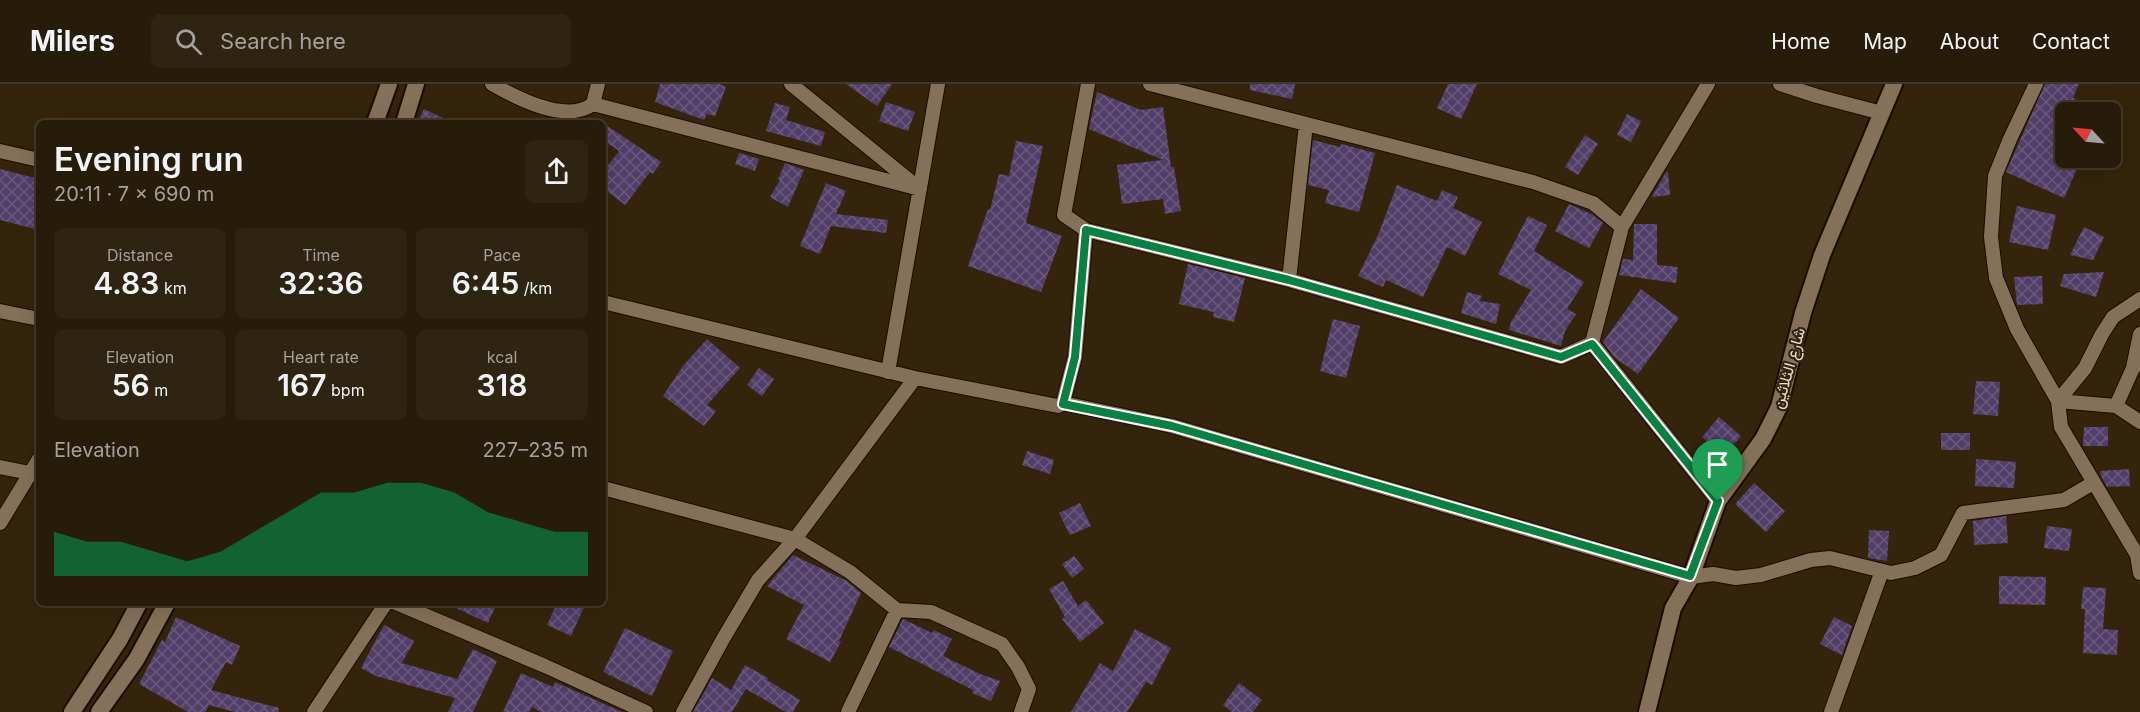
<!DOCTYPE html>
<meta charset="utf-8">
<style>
:root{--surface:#271b09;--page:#2f2412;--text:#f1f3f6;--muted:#a4a19c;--line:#43392a;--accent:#0b8043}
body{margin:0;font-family:Inter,Vazirmatn,sans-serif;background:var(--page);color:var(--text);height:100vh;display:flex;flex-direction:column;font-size:22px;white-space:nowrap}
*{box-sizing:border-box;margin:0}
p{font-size:20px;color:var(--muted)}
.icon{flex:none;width:33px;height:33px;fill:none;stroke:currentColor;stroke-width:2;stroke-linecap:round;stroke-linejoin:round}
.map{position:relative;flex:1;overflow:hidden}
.panel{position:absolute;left:36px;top:36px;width:570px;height:486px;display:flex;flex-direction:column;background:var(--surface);border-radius:9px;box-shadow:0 6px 24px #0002,0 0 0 2px var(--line)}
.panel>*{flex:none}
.needle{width:39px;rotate:296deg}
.buttons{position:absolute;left:2055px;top:18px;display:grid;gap:12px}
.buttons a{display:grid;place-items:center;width:66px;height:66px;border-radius:9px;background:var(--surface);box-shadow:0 6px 24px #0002,0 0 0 2px var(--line);font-size:30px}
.pin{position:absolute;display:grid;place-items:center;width:51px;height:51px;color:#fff;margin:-62px -26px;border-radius:50% 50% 50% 0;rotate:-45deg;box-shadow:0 0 6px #0007}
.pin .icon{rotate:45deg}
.round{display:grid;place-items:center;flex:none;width:63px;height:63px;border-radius:9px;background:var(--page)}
.head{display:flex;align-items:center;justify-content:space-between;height:102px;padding:0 18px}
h1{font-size:33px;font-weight:600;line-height:45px}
.figures{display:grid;grid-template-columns:repeat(3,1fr);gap:9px;height:102px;padding:6px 18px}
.figures div{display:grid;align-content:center;border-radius:9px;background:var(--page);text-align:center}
.figures b{font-size:30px;font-weight:600}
.figures small{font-size:16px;font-weight:400}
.figures p{font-size:16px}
.chart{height:168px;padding:12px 18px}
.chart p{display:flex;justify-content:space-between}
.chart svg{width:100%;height:108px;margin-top:6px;fill:var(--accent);opacity:.7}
header{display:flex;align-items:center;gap:36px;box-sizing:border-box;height:84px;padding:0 30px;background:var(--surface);border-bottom:2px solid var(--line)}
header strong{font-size:28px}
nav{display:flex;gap:33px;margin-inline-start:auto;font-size:21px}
.search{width:420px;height:54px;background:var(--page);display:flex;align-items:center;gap:15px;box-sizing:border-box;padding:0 21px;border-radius:9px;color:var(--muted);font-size:22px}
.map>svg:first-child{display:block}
</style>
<header>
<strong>Milers</strong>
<div class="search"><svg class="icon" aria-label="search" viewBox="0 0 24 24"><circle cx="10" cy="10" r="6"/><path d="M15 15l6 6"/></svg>Search here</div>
<nav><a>Home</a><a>Map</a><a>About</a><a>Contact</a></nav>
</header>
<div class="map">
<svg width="2140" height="628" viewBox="0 0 2140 628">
<defs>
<pattern id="building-cross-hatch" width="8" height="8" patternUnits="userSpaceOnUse" patternTransform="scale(1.5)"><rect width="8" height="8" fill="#523f69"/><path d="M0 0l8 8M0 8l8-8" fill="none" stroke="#6b5a7e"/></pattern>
</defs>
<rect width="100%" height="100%" fill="#34240c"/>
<path fill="url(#building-cross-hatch)" d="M660 0H719L726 3 715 32 707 30 704 36 655 18Z
M846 0H892L877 22Z
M1250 0H1295L1292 15 1250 6Z
M1448 0H1477L1461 35 1437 24Z
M2045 0H2079L2073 14 2076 15 2069 28H2066V35L2057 53 2066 57V74H2082L2064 114 2006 88Z
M1097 8 1141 26 1163 23 1171 83H1174L1181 127 1165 130 1163 115 1122 120 1117 81 1163 76 1089 45Z
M886 18 915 28 908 47 879 37Z
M775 19 790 23 786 36 825 48 821 62 766 47Z
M424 25 453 39H417Z
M1627 30 1641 37 1631 58 1617 51Z
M603 39 661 78 653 90 650 88 625 121 603 104V88L619 67 603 56Z
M1585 51 1598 60 1578 91 1565 83Z
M1313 56 1340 63 1341 60 1375 69 1359 128 1325 119 1329 106 1308 101Z
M1016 57 1043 62 1026 139 1062 152 1041 208 968 182 988 125 990 126 999 90 1009 92Z
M739 69 759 75 755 87 735 80Z
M785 79 804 86 788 123 770 113 780 96 778 95Z
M0 85 39 95V146L0 136Z
M1666 88H1668L1670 111 1652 113Z
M826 99 846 107 836 130 888 136 886 149 831 142 820 170 800 162Z
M1397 101 1437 117 1442 106 1458 113 1453 124 1482 138 1465 172 1447 163 1423 213 1386 196 1383 203 1358 192 1378 151Z
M1569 120 1593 131 1603 139 1589 164 1555 147Z
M2017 122 2056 131 2048 166 2009 158Z
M1528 132 1547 141 1534 167 1584 198 1567 225 1576 230 1565 247 1561 262 1509 246 1511 238 1531 206 1498 190Z
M1634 140H1657V181L1678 183 1676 199 1619 191 1623 175 1633 176Z
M2084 143 2104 153 2093 176 2070 171Z
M1188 180 1245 194 1234 238 1213 233 1214 228 1179 220Z
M2104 188 2096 213 2060 202 2064 190Z
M2042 192 2043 220 2017 221 2014 193Z
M1641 205 1679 234 1638 290 1614 273 1603 258Z
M1467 208 1482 212 1480 217 1500 220 1496 240 1461 229Z
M1333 235 1360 242 1346 294 1320 287Z
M707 255 740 284 707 321 716 327 704 342 663 312 683 282Z
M759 284 774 295 762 312 747 301Z
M1976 297 2000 298 1998 332 1973 330Z
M1719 333 1741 352 1724 372 1702 353Z
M2084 343H2108V362H2083Z
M1941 349H1970V366H1941Z
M1027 367 1054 376 1050 390 1022 381Z
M1976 375 2016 378 2014 404 1975 402Z
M2129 385 2130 402 2107 403 2101 392 2100 387Z
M1754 399 1785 427 1766 448 1735 420Z
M1080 419 1091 442 1070 451 1059 429Z
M2006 432 2008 459 1974 461 1973 437Z
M2047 442 2072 445 2069 467 2044 464Z
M1869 446 1889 447 1887 477 1868 474Z
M793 471 847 497 861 509 839 557 841 558 830 578 786 555 804 521 767 502Z
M1074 472 1084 485 1072 494 1062 480Z
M1999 492 2046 493 2045 521 1999 520Z
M1063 497 1078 522 1086 516 1104 539 1080 558 1062 535 1065 533 1049 505Z
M2083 503 2106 504 2103 545 2118 546 2117 571 2083 569 2085 525H2081Z
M445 519H497L488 539Z
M557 519H586L571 552 547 541Z
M176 533 240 562 232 581 226 578 211 606 279 624 278 628H235L209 621 205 628H188L139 600 162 556 165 558Z
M1834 533 1852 542 1842 571 1820 560Z
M903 535 932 549 934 546 952 555 943 572 980 590 1000 597 991 617 972 609 973 606 889 563Z
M384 541 414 557 402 579 457 595 473 565 497 577 473 628H448L455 614 376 592 361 584Z
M625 544 673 567 652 612 603 588Z
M1135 545 1171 564 1152 601 1146 598 1127 628H1071L1100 579 1113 587Z
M745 581 768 594 767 596 800 616 793 628H786L746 605 732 628H693L712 594 731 606Z
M521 589 553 603 555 598 622 628H541L532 623 529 628H503Z
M1239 599 1262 616 1253 628H1232L1223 621Z"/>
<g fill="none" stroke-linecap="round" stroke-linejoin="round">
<defs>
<path id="minor" d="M492 0C518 15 566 40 593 20
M598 0 593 20 920 105
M791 0 916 102
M1150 0 1533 98 1593 119 1622 143
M1708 0 1622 143 1592 259 1718 417
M1780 0 1817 12 1882 29
M2036 0 2010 55 1995 92 1991 153 1996 194 2017 245 2058 317 2061 343 2137 471 2140 489
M0 67 39 76
M1086 146 1289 196 1561 273 1592 259
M1289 196 1306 40
M603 218 915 294 1058 322 1063 319 1075 273 1086 146 1064 131 1088 0
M0 227 39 235
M2138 280 2133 284 2140 250
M888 288 938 0
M2058 317 2085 284 2102 250 2113 233 2140 215
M2058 317 2116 322 2133 284
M1063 319 1172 342 1691 493 1713 490 1736 494 1761 491 1811 476 1830 474 1891 489 1915 484 1941 471 1963 429 2064 416 2093 399
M2116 322 2140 338
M0 383 30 389
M603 404 795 455 850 488 897 526 931 528 1002 560 1018 583 1029 605 1021 628
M0 439 39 375
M396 519 545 582 646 628
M314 628 386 519
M683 628 723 555 758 496 795 455 915 294
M848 628 897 526
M1831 628 1882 487"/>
<path id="tertiary" d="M375 39 389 0
M404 39 416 0
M72 628 120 555 139 519
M99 628 136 576 167 519
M1647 628 1673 524 1691 493 1718 417 1763 355 1779 323 1803 229 1822 171 1894 0"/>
</defs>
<use href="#minor" stroke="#1b0c00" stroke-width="16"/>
<use href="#tertiary" stroke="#1b0c00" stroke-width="20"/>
<use href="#minor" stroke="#857159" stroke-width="14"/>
<use href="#tertiary" stroke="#857159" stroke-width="16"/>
</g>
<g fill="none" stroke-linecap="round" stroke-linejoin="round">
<defs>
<path id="route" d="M1086 146 1289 196 1561 273 1592 260 1718 417 1690 492 1172 342 1063 320 1075 273Z"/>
</defs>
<use href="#route" stroke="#fff" stroke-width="12"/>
<use href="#route" stroke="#0b8043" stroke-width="8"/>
</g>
<g text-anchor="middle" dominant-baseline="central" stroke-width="4.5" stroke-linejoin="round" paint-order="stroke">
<g font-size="16" fill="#eadfd2" stroke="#34240c">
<text transform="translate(1788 284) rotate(-74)">شارع الثلاثين</text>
</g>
</g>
</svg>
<div class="buttons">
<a><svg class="needle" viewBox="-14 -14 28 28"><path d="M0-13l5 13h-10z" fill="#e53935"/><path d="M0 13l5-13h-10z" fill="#a4a19c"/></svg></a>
</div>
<div class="pin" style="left:1718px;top:417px;background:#1e9e55"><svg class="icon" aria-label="arrive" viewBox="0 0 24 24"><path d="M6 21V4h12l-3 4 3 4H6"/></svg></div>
<section class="panel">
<div class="head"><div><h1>Evening run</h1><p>20:11 · 7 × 690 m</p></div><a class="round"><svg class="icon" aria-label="share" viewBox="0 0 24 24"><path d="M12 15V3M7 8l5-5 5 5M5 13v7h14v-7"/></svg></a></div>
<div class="figures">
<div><p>Distance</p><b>4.83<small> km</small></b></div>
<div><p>Time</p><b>32:36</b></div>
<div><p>Pace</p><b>6:45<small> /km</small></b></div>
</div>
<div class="figures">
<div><p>Elevation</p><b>56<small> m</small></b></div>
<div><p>Heart rate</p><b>167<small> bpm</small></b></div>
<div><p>kcal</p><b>318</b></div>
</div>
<div class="chart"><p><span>Elevation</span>227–235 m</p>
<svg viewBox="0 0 160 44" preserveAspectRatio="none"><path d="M0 44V26L10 30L20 30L30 34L40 38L50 34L60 26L70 18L80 10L90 10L100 6L110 6L120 10L130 18L140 22L150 26L160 26V44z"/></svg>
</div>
</section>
</div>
